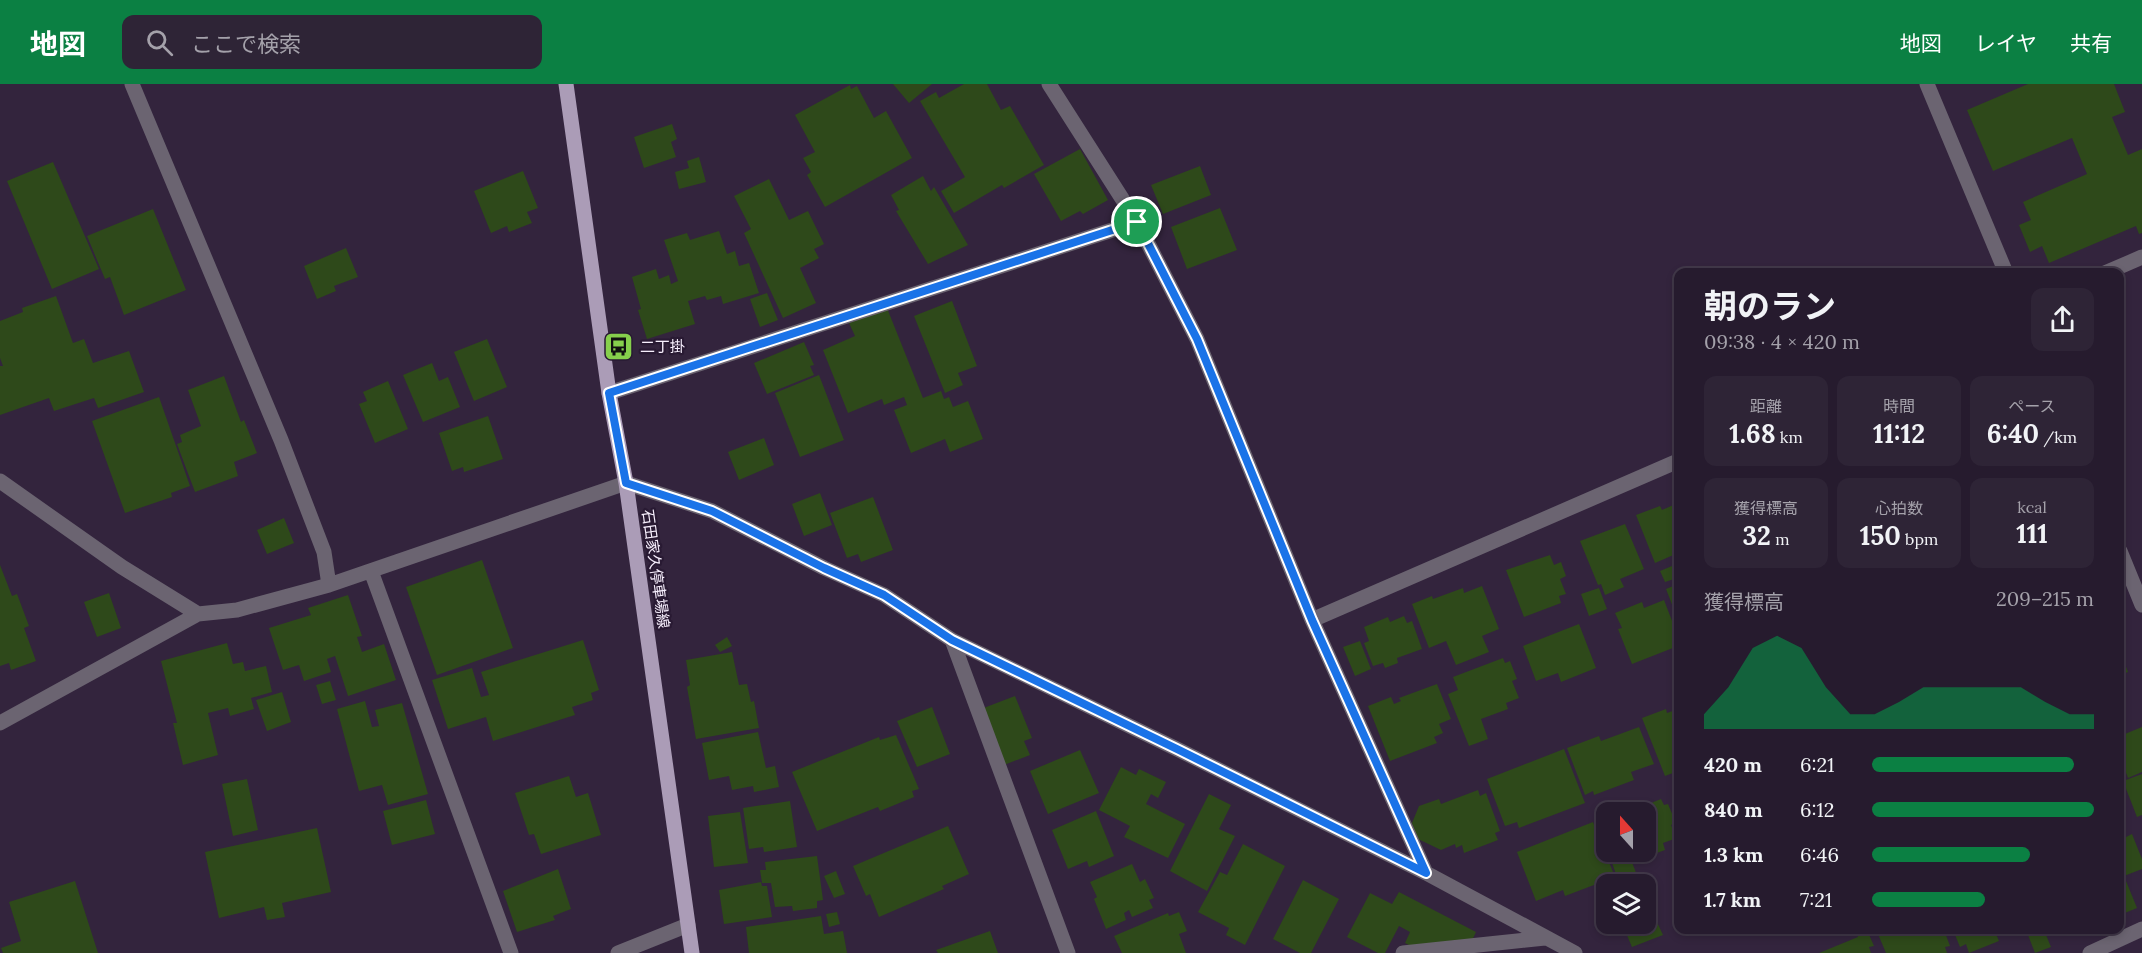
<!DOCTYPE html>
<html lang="ja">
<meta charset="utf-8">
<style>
:root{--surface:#261b2e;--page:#2e2436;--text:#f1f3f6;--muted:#a4a1aa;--line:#42394a;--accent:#0b8043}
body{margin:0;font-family:Lora,"Noto Sans JP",serif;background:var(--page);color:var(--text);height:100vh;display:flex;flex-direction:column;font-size:22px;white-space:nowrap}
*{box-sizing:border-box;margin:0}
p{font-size:20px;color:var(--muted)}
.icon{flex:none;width:33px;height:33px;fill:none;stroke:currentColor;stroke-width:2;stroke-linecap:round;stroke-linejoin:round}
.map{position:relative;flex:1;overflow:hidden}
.sheet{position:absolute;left:1674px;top:184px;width:450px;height:666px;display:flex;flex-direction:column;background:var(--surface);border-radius:12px;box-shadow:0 3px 9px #0003,0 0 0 2px var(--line)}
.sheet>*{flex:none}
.needle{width:39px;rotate:339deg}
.controls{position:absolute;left:1596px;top:718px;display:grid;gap:12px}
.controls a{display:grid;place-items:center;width:60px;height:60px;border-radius:12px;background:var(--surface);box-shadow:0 3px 9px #0003,0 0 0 2px var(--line);font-size:30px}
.pin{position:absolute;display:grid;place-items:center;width:51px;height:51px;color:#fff;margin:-26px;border:3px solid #fff;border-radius:50%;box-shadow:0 2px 6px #0007}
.round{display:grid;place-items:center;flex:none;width:63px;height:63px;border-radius:12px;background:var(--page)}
.headline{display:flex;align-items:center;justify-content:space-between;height:102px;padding:0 30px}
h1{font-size:33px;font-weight:700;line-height:45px}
.figures{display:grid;grid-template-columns:repeat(3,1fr);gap:9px;height:102px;padding:6px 30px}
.figures div{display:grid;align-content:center;border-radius:12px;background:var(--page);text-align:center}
.figures b{font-size:26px;font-weight:700}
.figures small{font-size:16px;font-weight:400}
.figures p{font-size:16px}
.chart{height:168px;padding:12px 30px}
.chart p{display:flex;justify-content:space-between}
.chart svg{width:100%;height:108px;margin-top:6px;fill:var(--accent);opacity:.7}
ul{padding:0 30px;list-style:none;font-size:20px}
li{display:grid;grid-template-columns:96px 72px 1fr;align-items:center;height:45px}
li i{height:15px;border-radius:8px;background:var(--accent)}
header{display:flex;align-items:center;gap:36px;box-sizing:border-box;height:84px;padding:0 30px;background:var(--accent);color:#fff}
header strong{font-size:28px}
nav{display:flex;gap:33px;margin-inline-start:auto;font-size:21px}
.search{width:420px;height:54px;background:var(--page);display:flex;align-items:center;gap:15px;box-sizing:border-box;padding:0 21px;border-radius:12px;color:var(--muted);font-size:22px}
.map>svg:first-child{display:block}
</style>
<header>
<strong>地図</strong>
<div class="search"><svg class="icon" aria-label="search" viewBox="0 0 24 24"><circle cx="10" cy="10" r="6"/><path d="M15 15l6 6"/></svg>ここで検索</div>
<nav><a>地図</a><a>レイヤ</a><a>共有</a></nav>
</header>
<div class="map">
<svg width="2142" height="869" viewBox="0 0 2142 869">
<rect width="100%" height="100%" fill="#33243d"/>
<path fill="#2e491a" d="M893 0H932L909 19Z
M964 0H987L1001 26 1010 22 1044 81 1004 104 1002 101 954 129 941 107 965 93 920 17 936 8 939 14Z
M2028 0H2114L2125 28 2112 33 2128 71 2142 65V149L2139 150 2136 142 2049 179 2042 162 2030 168 2019 141 2031 136 2023 118 2087 90 2072 54 1993 87 1967 26Z
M850 1 851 5 857 2 874 34 886 27 912 74 825 123 807 91 811 88 803 74 815 68 795 31Z
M672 40 677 55 671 58 676 73 644 84 634 53Z
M1080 65 1108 116 1083 130 1080 127 1061 137 1034 90Z
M699 73 706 98 679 105 675 88 689 84 687 77Z
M53 78 99 185 52 205 7 97Z
M1200 82 1211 111 1163 130 1151 101Z
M523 87 538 124 527 128 532 139 509 148 507 142 491 149 474 107Z
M923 92 931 107 934 103 968 161 928 180 896 127 899 126 891 111Z
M769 95 789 136 808 127 824 160 814 165 819 174 800 184 816 219 783 234 744 149 751 145 734 112Z
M1220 124 1237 166 1187 185 1171 143Z
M153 125 186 206 124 231 110 193 105 195 87 152Z
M719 147 727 170 735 167 739 182 749 179 759 209 723 220 721 212 707 216 705 212 688 217 695 240 647 255 638 226 641 225 632 193 656 185 659 195 669 191 671 200 678 197 664 156 687 149 690 156Z
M346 164 358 193 334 202 336 207 317 215 304 182Z
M767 209 778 236 760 243 750 215Z
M56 212 73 259 84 255 93 279 129 267 144 308 98 324 94 314 54 327 49 314 0 331V282H3L0 274V237L23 228 22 224Z
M952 217 977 282 958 289 963 301 945 309 914 232Z
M887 224 923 314 941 307 944 315 949 313 953 323 968 317 983 355 950 368 945 355 911 369 894 326 907 321 904 313 884 321 882 315 848 329 823 266 855 252 849 239Z
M487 255 507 303 474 317 454 268Z
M804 258 814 281 810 282 814 291 767 310 754 279Z
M432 279 439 297 448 293 460 323 423 338 403 291Z
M819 291 844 356 800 373 775 309Z
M224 292 241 338 244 336 257 369 234 378 238 392 195 408 177 360 182 358 180 351 201 342 188 306Z
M388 297 408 345 375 359 359 320 367 317 363 308Z
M159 313 190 402 171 409 172 413 125 429 92 337Z
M488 332 503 375 464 388 463 383 452 387 439 349Z
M764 354 774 381 739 396 728 368Z
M820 409 832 441 804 452 792 420Z
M873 413 893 466 861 478 858 470 847 474 830 429Z
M1678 419V469L1655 479 1636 431 1660 422 1662 426Z
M284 434 294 459 267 470 257 446Z
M1625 440 1644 485 1620 495 1624 503 1605 511 1601 500 1598 501 1580 457Z
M1550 471 1554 481 1561 478 1566 492 1560 495 1566 510 1559 512 1561 519 1524 533 1506 486Z
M482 476 513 564 437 591 406 503Z
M0 481 12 512 17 510 29 542 24 544 36 577 11 586 9 579 0 582Z
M1672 482 1677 494 1665 498 1660 487Z
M1678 500V536L1666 505Z
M1482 502 1499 545 1482 552 1489 568 1456 581 1446 557 1429 564 1412 520 1432 512 1433 515 1463 504 1464 509Z
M1599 504 1607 525 1589 532 1581 510Z
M109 509 121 544 97 553 84 518Z
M348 511 362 552 357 553 362 568 384 560 396 596 348 612 335 572 327 575 331 588 304 597 299 581 283 586 269 544 311 531 308 524Z
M1664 516 1676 547 1678 562 1632 580 1618 545 1622 544 1615 529 1642 518 1644 524Z
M1404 532 1407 539 1412 537 1422 565 1397 574 1398 579 1385 584 1383 579 1373 582 1364 559 1369 557 1364 543 1388 533 1390 538Z
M1579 540 1596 584 1561 598 1558 589 1536 597 1523 562Z
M727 553 732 562 720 568 715 561Z
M583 556 599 606 591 609 593 616 572 623 575 631 493 657 486 633 448 645 432 596 472 584 481 613 489 611 481 588Z
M1360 557 1371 585 1355 592 1343 563Z
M227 559 233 580 243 578 245 587 266 582 272 608 251 614 254 625 230 632 228 624 208 629 218 671 183 681 173 639H177L161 577Z
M2120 567 2128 588 2120 591Z
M732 568 739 601 747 600 751 618 754 617 759 644 696 655 687 603 690 601 686 576Z
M1503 574 1505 579 1510 577 1517 595 1512 597 1519 614 1506 619 1508 625 1481 635 1488 655 1469 662 1448 610 1458 606 1453 593Z
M330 597 336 616 322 620 316 601Z
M1437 600 1451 635 1439 640 1443 649 1434 653 1437 659 1390 677 1368 622 1391 613 1394 620 1401 617 1399 614Z
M282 608 291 638 267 647 256 616Z
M1015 612 1032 654 1024 657 1030 671 1004 681 981 625Z
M365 617 372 643 379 642 375 626 402 619 428 710 388 721 382 701 359 707 337 625Z
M932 623 950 670 917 683 897 637Z
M1666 625 1667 629 1678 625V687L1665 692 1642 634Z
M1639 643 1654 680 1631 688 1634 696 1594 711 1593 707 1585 711 1567 664 1599 652 1601 657Z
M2142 643V688L2128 694 2120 673V652Z
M758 648 766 684 775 682 779 703 754 708 753 702 732 706 729 692 709 696 702 659Z
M896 651 919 705 912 707 914 713 880 727 878 723 817 747 792 688 879 653 880 656Z
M1564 665 1585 719 1519 744 1517 738 1505 742 1487 695Z
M1080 666 1099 709 1048 730 1030 687Z
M1121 683 1136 691 1139 685 1166 698 1158 714 1151 710 1146 720 1185 740 1168 774 1124 753 1130 742 1099 726Z
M2142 690V731L2137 733 2123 697Z
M569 692 576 713 588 709 601 751 541 770 534 750 529 751 515 709Z
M247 695 258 746 233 752 222 700Z
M1478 706 1480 712 1486 709 1500 747 1495 749 1498 756 1464 769 1462 761 1456 764 1455 760 1441 766 1418 755 1412 739 1419 722 1439 715 1441 720Z
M1209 710 1231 721 1219 745 1235 752 1207 807 1170 787Z
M1661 715 1664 721 1668 720 1676 739 1671 741 1677 754 1663 759 1665 766 1654 770 1652 764 1646 767V729H1626Z
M426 716 435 750 392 761 383 727Z
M790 717 797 763 764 768 763 763 749 765 743 724Z
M1096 727 1114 772 1089 783 1087 777 1068 785 1052 746Z
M740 728 748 779 714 783 708 732Z
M1593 738 1615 793 1565 812 1563 806 1536 817 1517 768Z
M948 742 969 790 942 802 944 805 879 833 870 810 866 812 853 782Z
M317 744 331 808 282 819 285 833 267 836 264 823 219 834 205 768Z
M1606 744V764L1599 747Z
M2132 750 2142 775V785L2124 792 2137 824 2120 831V756Z
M1243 760 1285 782 1245 861 1226 851 1229 844 1198 828 1220 788 1227 791Z
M1608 768H1642L1630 773 1640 799 1620 801Z
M817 772 823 816 817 817V824L793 827 792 822 775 823 771 799H762L760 786H766L765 778Z
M1132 780 1140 798 1145 795 1154 814 1149 816 1153 824 1132 833 1129 826 1124 829 1126 836 1106 845 1094 815 1097 813 1090 798Z
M558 785 571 825 553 832 555 836 517 848 503 807Z
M836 787 845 810 834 814 824 792Z
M1303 796 1339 815 1311 869H1300L1273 855Z
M75 797 98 869H3L1 864 21 857 9 818Z
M761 798 762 802H767L772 833 724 840 719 806Z
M1399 808 1476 848 1466 869H1425L1405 859 1410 848 1399 842 1385 869H1378L1347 853 1370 809 1392 820Z
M837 828 840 840 829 843 826 830Z
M1179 828 1187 847 1179 850 1186 869H1122L1114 852 1168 829 1169 832Z
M821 832 824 850 843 847 847 869H749L746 843Z
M1656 836 1663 851 1632 863 1626 849Z
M1861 846H1867L1874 862 1869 863 1871 869H1819L1858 853 1856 848Z
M1888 846H1944L1950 862 1945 863 1947 869H1886L1878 850Z
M1953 846H2005L1996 850 1999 857 1969 869 1966 860 1960 863Z
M2026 846H2044L2051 863 2035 869Z
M990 847 998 869H938L936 866Z"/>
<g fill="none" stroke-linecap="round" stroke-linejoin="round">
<path stroke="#6b6471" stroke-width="15" d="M132 0 281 356 324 468 329 501
M1049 0 1137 138 1197 255 1312 536 1426 789
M1927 0 2006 189
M2105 189 2142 173
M609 309 1137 138
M0 397 122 483 198 530
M2120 467 2142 521
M371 487 511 869
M1312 536 1678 377
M952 556 1068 869
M0 639 198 530 237 526 329 501 626 399 712 427 824 484 884 511 952 556 1179 666 1426 789 1575 869
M618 869 688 841
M1403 869 1545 854
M2090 869 2142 845"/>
<path stroke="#ab9cb7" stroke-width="15" d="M566 0 609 309 626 399 692 869"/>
</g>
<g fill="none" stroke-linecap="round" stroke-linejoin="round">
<defs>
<path id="route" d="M1137 138 1197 255 1312 536 1426 789 1179 666 952 556 884 511 824 484 712 427 626 399 609 309Z"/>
</defs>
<use href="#route" stroke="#fff" stroke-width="12"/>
<use href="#route" stroke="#1a73e8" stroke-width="8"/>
</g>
<defs>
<symbol id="bus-square" viewBox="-11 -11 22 22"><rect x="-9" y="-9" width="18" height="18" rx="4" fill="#86cf4c" stroke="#291a33"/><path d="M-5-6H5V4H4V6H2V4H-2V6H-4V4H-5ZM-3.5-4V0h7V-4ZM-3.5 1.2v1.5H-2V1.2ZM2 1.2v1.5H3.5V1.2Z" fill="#111"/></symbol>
</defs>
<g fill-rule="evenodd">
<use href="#bus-square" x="602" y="246" width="33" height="33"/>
</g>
<g text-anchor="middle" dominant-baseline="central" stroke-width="4.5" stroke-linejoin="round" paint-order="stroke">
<g font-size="15" fill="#f7effd" stroke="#291a33" text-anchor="start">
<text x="640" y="262">二丁掛</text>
</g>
<g font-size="15" fill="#f7effd" stroke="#291a33">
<text transform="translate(656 485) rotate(82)">石田家久停車場線</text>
</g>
</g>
</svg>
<div class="controls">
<a><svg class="needle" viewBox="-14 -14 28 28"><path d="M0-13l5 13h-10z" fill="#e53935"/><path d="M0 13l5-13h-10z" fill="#a4a1aa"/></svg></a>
<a><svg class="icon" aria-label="layers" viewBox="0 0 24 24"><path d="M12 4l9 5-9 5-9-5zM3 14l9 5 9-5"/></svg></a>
</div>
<div class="pin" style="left:1137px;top:138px;background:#1e9e55"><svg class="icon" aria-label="arrive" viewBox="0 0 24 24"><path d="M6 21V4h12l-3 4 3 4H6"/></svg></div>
<section class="sheet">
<div class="headline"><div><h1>朝のラン</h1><p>09:38 · 4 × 420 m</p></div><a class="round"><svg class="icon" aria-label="share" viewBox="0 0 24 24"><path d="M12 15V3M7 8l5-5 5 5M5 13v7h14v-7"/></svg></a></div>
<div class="figures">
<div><p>距離</p><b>1.68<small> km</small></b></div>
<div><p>時間</p><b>11:12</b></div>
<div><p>ペース</p><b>6:40<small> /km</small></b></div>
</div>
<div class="figures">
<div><p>獲得標高</p><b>32<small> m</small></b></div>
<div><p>心拍数</p><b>150<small> bpm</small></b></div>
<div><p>kcal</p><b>111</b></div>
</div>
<div class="chart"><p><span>獲得標高</span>209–215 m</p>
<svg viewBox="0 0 160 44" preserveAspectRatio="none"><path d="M0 44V38L10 27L20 11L30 6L40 11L50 27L60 38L70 38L80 33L90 27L100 27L110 27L120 27L130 27L140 33L150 38L160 38V44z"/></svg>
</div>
<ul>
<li><b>420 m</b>6:21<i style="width:91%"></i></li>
<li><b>840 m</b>6:12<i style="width:100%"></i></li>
<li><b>1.3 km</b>6:46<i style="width:71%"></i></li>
<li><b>1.7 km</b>7:21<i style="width:51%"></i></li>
</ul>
</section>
</div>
